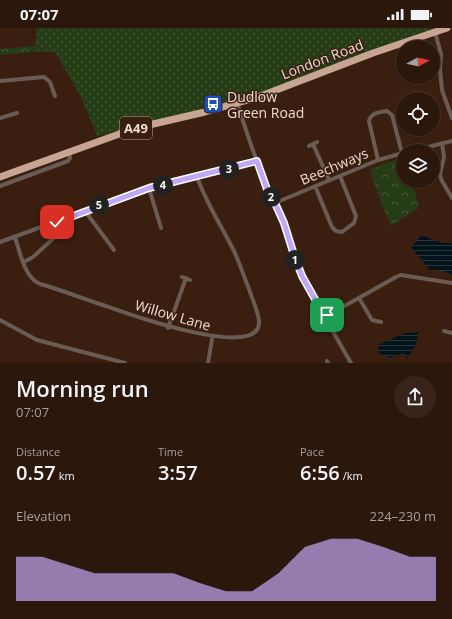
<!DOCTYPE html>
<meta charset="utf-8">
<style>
:root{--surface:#2c170c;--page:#38241a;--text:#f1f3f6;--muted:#a69f9d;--line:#48362d;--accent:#c0a8f4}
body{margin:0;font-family:"Open Sans",sans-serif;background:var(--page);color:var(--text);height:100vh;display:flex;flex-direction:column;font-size:15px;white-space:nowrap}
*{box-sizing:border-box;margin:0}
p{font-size:13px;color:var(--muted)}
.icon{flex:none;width:22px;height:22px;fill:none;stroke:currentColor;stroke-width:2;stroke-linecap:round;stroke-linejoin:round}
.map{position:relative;height:335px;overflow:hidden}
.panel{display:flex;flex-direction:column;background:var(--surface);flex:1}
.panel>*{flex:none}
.needle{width:26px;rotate:82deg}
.controls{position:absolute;left:396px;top:12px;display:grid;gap:8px}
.controls a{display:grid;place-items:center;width:44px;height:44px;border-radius:50%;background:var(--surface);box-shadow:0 1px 3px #0004,0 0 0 1px var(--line);font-size:20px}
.pin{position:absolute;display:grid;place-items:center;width:34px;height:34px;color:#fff;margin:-17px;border-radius:8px;box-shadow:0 2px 6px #0006}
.km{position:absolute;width:20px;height:20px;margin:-10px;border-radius:50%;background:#222;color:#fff;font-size:11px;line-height:20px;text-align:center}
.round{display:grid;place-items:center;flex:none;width:42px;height:42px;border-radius:21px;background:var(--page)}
.head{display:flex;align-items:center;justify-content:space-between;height:68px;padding:0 16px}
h1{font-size:22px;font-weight:600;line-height:30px}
.metrics{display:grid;grid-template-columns:repeat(3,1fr);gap:6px;height:68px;padding:4px 16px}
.metrics div{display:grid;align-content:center}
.metrics b{font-size:20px;font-weight:600}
.metrics small{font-size:11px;font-weight:400}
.metrics p{font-size:11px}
.chart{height:112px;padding:8px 16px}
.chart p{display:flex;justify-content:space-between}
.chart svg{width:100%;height:72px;margin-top:4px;fill:var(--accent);opacity:.7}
.status{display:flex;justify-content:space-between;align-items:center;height:28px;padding:0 20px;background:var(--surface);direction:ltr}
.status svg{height:11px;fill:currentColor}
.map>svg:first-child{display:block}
</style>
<div class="status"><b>07:07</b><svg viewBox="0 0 49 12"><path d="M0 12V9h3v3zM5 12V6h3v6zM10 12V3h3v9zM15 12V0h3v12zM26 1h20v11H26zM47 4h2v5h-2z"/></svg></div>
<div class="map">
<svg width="452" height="335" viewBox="0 0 452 335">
<defs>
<pattern id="grass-dots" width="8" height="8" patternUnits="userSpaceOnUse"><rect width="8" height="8" fill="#263c16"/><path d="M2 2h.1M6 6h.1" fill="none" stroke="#465837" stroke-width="1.8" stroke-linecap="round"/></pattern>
<pattern id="forest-crowns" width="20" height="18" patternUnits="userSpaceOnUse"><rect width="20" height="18" fill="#263c16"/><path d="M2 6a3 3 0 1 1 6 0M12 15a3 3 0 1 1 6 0" fill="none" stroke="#465837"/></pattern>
<pattern id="water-rules" width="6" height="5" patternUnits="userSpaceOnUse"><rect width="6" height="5" fill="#021419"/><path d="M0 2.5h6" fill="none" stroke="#27363a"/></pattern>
</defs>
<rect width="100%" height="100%" fill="#3a1f10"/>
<path fill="url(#grass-dots)" d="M37 0H440L295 56 145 98 97 108 81 69 55 24H34Z"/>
<path fill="url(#forest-crowns)" d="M35 18 34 24 0 27V21Z
M403 130V153H412L419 180 391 198 384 182 369 142 392 133Z"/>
<path fill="url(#water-rules)" d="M423 206C432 213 441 216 452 215V247L444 243 429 242 427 238 411 219Z
M418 304 416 317 407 330 403 325 390 330 379 325 378 317 405 305Z"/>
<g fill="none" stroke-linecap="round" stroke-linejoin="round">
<path stroke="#6a5c54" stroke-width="4" d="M435 4 441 26 440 42 442 62 452 90
M0 53 44 49 50 54 55 68
M237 75 250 114 268 164 275 175 284 195 294 227 301 248 351 335
M0 90 17 85
M442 115 444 129 440 146 441 151 452 170
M313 116 329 152
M309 118 317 114
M412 123 452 113
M378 132 369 93C371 85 379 84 387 83L392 87 402 125
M0 158 68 133 70 130 69 124
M315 158 332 199 336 203 342 204 354 195 356 188 340 148
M149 160 161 200
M275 175 378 132 403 125
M85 183 114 222
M15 209C20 224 24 249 40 256 61 262 82 270 103 277 123 284 262 335 259 293 258 282 252 271 249 261 243 247 239 232 232 219 220 196 206 174 197 149
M0 214 149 160 257 133
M24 234 33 229 69 196 71 192V188
M182 249 190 252
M359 270 372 292 381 294
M325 289 396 249 401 247 452 255
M0 292 37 312 125 335
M168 300 186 250
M444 303 452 305
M327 333 328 335
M208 335 212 311"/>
<path stroke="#c8a492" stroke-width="7" d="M0 149 136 100 205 84 258 69 373 25 447 0"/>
</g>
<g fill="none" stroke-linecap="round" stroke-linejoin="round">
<defs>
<path id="route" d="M57 194 149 160 257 133 268 164 275 175 284 195 294 227 302 248 325 289 327 287"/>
</defs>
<use href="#route" stroke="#fff" stroke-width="8"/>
<use href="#route" stroke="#c0a8f4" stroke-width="5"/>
</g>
<defs>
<symbol id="bus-square" viewBox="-11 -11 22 22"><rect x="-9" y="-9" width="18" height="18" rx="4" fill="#1a4fb4" stroke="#3a1f10"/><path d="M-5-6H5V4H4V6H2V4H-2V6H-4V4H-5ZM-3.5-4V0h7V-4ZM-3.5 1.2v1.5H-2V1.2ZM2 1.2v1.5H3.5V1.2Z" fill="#fff"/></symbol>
</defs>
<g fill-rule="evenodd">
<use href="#bus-square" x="202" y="65" width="22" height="22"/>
</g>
<g text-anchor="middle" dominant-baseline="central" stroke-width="3" stroke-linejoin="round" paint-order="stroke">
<rect fill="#3a1f10" stroke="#b8a398" stroke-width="1" x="120" y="89" width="32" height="22" rx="3"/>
<g font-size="13" font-weight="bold" fill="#eedbd2">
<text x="136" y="100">A49</text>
</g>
<g font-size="14" fill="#eedbd2" stroke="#3a1f10">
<text transform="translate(322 31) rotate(-21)">London Road</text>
<text transform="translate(334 138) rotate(-23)">Beechways</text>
<text transform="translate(173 287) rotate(16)">Willow Lane</text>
</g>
<g font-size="14" fill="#eedbd2" stroke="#3a1f10" text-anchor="start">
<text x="227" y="68">Dudlow<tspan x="227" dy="16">Green Road</tspan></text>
</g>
</g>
</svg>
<div class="controls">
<a><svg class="needle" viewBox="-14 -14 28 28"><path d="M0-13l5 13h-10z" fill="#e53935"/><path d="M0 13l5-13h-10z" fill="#a69f9d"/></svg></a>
<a><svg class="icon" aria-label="locate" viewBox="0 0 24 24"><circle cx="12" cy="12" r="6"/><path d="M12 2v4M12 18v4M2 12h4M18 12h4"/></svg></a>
<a><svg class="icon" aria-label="layers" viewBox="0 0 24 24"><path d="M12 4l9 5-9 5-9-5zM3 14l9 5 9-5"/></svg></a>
</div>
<div class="pin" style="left:327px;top:287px;background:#1e9e55"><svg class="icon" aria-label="arrive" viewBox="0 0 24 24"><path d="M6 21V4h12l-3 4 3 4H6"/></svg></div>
<div class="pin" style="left:57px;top:194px;background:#d93025"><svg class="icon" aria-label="check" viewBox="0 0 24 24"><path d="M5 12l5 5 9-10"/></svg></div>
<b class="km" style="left:295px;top:232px">1</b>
<b class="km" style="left:271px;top:169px">2</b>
<b class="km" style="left:229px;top:141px">3</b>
<b class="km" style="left:163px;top:157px">4</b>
<b class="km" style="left:99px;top:177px">5</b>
</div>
<section class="panel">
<div class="head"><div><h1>Morning run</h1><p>07:07</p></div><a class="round"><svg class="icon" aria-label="share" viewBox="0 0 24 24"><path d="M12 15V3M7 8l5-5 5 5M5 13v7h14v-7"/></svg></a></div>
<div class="metrics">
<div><p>Distance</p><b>0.57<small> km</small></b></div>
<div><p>Time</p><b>3:57</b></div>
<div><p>Pace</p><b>6:56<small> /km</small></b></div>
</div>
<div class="chart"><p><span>Elevation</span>224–230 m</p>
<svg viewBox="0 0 160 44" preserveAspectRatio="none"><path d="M0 44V17L10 17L20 22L30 27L40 27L50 27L60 27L70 33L80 38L90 38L100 27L110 11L120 6L130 6L140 11L150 17L160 17V44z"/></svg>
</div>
</section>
